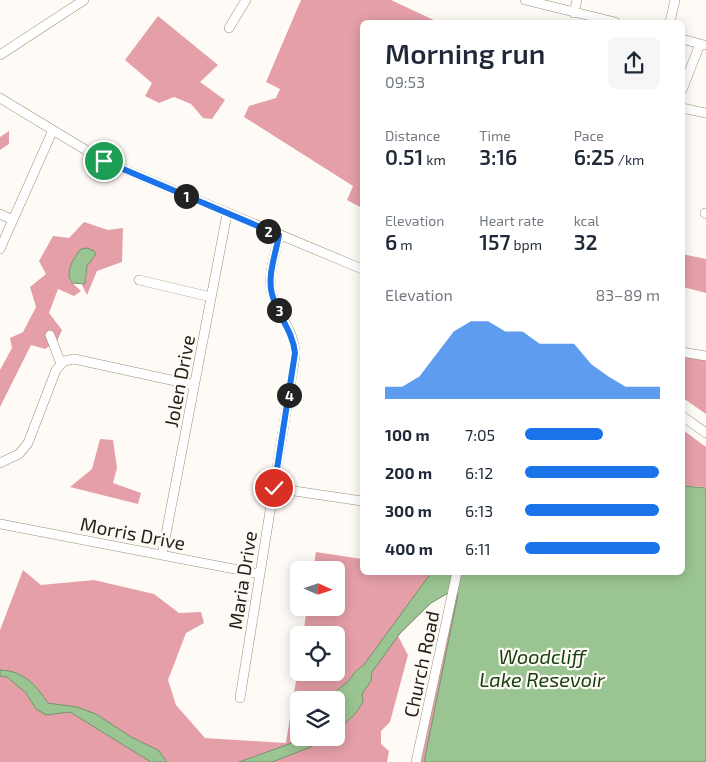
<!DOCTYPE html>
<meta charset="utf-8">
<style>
:root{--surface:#fff;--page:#f6f6f7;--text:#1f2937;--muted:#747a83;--accent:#1a73e8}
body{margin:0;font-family:"Exo 2",sans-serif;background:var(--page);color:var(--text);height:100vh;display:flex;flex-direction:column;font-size:19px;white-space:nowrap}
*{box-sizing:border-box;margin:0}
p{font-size:16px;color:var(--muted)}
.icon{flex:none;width:28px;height:28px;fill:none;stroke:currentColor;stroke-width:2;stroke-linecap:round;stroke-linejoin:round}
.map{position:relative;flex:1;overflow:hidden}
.drawer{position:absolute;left:360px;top:20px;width:325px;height:555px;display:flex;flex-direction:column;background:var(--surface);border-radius:8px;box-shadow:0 2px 12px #0003}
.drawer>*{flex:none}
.needle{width:32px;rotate:93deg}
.controls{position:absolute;left:290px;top:561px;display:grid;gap:10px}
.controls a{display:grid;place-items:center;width:55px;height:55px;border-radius:8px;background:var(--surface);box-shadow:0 2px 12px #0003;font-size:25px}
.pin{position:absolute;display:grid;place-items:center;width:42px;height:42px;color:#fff;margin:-21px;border:2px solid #fff;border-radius:50%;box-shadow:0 1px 5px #0007}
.km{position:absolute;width:25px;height:25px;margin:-12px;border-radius:50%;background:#222;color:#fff;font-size:14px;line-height:25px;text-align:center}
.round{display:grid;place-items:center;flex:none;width:52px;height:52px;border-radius:8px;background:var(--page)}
.head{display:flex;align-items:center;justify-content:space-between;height:85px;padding:0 25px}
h1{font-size:28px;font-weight:600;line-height:38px}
.figures{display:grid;grid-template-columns:repeat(3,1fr);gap:8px;height:85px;padding:5px 25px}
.figures div{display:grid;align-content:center}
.figures b{font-size:21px;font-weight:600}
.figures small{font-size:14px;font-weight:400}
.figures p{font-size:14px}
.chart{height:140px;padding:10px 25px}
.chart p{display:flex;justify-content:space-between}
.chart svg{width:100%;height:90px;margin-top:5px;fill:var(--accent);opacity:.7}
ul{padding:0 25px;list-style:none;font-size:16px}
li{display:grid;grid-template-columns:80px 60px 1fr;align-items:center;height:38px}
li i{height:12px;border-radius:6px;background:var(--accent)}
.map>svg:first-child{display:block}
</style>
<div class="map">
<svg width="706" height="762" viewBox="0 0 706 762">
<rect width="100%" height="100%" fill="#fefbf6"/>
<path fill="#e59fa8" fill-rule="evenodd" d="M301 0H391L438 22H362V208L347 200 353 186 244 117 249 106 276 98 280 89 266 82Z
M158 16 218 65 200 82 225 100 212 119 203 118 191 104 174 97 159 103 145 96 152 83 125 60Z
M9 131V144L0 150V137Z
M84 222 108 230 123 228 122 262 97 271 87 295 82 285 86 281 87 266 73 260 69 280 81 291 74 296 58 289 49 313 62 330 57 341 45 349 31 345 0 407V370L12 348 10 338 23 332 36 307 30 287 46 274 39 261 53 236 69 238Z
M682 254 706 259V293L683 287Z
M682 353 706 359V414L683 398Z
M683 430 706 447V487L683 486Z
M100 439 113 440 117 468 113 483 141 493 138 504 70 487 92 469Z
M316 552 362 559V572L463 573 425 762H416L450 592 431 603 398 636 408 655 390 722 381 731V744L389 751 387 762H0V630L23 570 41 585 94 580 154 594 179 613 201 612 204 623 186 633 168 680 176 705 205 738 286 743 299 662V672H336V635H303L307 608H336V570H313ZM299 700H336V738H299Z"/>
<path fill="#9ac491" stroke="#76926c" d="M87 248 94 251 96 254 87 266 85 284 72 283C64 273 74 257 81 249Z
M683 486 706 488V762H424L458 594 450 592 431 603 401 632 372 672 371 681 362 694 363 702 355 714 336 732V700H327C333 693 339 689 346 683 353 677 354 670 363 666L431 573 682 572Z
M0 670C24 671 35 684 48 703L77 707 96 714 131 737 158 750 167 762H151L70 712 46 715 36 709 26 693 7 677 0 676Z
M299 734V738H326L311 747 272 762H239L292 743Z"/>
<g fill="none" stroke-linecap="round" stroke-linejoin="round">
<defs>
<path id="minor" d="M525 0 615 22
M574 13 577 0
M670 22 675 0
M229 28 246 0
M682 39 704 45
M0 55 84 0
M682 90 700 44
M0 98 104 161 362 269
M682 108 706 113
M705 213 706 214
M0 214 13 220
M0 249 53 130
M139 280 211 297
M50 335 61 364
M682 352 706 356
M682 416 706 433
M0 463 19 454 28 443 56 370 64 361 74 359 194 385
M274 488 362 501
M0 524 260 574
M162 555 227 214
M240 698 295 356C296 333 278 315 272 294 267 275 276 253 279 235
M416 762 457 572"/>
</defs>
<use href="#minor" stroke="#9c8d78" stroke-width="10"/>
<use href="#minor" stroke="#fff" stroke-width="9"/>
</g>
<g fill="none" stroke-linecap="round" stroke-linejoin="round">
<defs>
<path id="route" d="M104 161 279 235C276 253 267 276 272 294 277 315 293 331 295 353L274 488"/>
</defs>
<use href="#route" stroke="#fff" stroke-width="10"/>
<use href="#route" stroke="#1a73e8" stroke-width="6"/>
</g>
<g text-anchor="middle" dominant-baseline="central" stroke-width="4.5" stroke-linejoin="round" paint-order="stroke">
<g font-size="19" fill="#231d15" stroke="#fefbf6">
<text transform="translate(179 381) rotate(-79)">Jolen Drive</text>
<text transform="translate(133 533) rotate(11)">Morris Drive</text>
<text transform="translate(242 580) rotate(-81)">Maria Drive</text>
<text transform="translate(421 664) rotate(-78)">Church Road</text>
</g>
<g font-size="20" font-style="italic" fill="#18410f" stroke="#fefbf6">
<text x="542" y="656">Woodcliff<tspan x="542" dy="23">Lake Resevoir</tspan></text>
</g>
</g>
</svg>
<div class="controls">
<a><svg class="needle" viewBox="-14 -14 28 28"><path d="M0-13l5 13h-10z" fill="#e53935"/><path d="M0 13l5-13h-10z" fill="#747a83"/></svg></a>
<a><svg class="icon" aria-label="locate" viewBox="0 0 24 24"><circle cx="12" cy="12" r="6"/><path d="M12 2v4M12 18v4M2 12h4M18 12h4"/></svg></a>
<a><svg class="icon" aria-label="layers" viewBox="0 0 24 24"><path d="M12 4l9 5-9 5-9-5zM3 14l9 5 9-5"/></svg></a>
</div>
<div class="pin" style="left:104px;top:161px;background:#1e9e55"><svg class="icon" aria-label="arrive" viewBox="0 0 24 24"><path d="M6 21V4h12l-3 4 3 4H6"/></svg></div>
<div class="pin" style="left:274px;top:488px;background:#d93025"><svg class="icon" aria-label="check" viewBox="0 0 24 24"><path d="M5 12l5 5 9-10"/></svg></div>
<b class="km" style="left:186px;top:196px">1</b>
<b class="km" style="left:268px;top:231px">2</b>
<b class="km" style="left:279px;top:310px">3</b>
<b class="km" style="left:289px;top:395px">4</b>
<section class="drawer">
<div class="head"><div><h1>Morning run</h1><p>09:53</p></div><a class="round"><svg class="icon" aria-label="share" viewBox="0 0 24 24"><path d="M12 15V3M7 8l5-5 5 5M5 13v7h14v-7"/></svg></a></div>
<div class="figures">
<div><p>Distance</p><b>0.51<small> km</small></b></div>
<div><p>Time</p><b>3:16</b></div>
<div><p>Pace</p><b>6:25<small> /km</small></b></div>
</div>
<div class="figures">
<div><p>Elevation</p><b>6<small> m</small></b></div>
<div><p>Heart rate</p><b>157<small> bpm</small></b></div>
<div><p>kcal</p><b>32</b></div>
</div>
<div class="chart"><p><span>Elevation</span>83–89 m</p>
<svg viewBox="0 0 160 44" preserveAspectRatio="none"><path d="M0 44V38L10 38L20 33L30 22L40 11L50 6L60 6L70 11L80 11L90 17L100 17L110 17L120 27L130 33L140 38L150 38L160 38V44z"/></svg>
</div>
<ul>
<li><b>100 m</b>7:05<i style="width:58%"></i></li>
<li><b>200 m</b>6:12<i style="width:99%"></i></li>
<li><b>300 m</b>6:13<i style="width:99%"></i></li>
<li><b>400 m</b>6:11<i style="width:100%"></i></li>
</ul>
</section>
</div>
